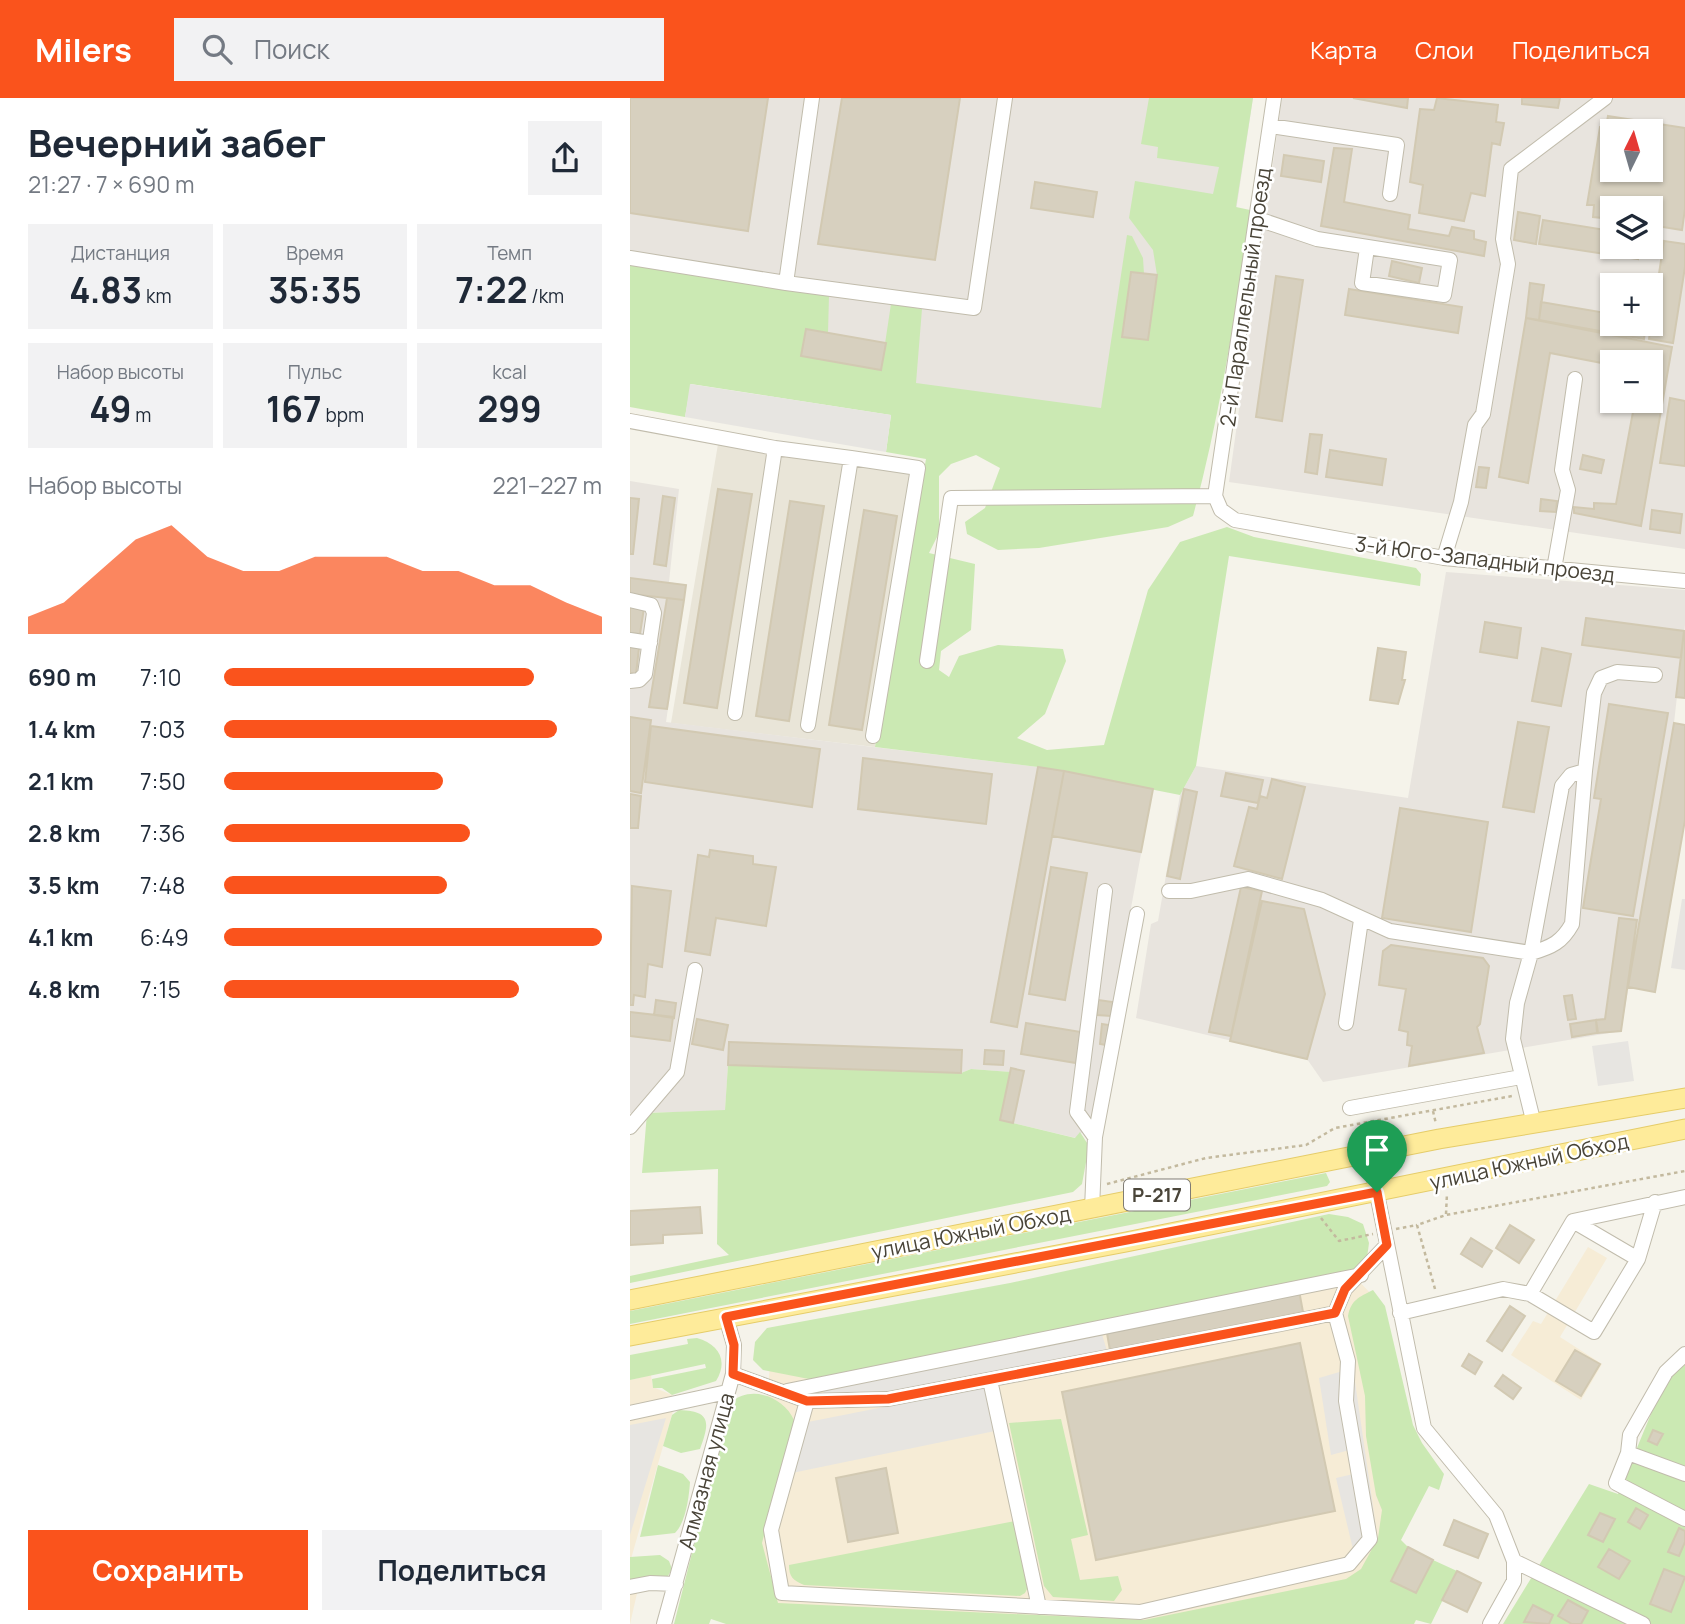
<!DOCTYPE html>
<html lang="ru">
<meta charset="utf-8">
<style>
:root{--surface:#fff;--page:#f2f2f3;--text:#1f2937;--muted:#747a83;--accent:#fa531c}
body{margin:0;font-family:Manrope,sans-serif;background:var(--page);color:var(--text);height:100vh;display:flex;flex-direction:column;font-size:26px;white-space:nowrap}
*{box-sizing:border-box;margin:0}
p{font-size:23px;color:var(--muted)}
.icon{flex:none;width:38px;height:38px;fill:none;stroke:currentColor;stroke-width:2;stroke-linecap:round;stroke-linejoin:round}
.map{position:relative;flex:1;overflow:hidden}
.details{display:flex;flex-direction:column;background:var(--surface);width:630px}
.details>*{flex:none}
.needle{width:46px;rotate:5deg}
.fabs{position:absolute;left:970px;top:21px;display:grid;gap:14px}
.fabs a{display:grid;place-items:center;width:63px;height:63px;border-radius:0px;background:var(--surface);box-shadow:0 2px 5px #0004;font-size:35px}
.pin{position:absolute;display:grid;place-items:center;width:60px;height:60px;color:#fff;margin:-72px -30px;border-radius:50% 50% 50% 0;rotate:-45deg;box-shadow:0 0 7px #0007}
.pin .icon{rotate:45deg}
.round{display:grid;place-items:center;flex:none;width:74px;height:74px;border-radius:0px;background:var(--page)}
.overview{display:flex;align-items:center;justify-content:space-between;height:119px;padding:0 28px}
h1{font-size:38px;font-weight:700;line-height:52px}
.figures{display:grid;grid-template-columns:repeat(3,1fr);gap:10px;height:119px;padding:7px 28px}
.figures div{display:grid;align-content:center;border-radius:0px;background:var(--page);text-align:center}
.figures b{font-size:35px;font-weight:700}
.figures small{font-size:19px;font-weight:400}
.figures p{font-size:19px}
.chart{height:196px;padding:14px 28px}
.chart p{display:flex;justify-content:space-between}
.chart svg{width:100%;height:126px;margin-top:7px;fill:var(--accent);opacity:.7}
.action{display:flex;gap:14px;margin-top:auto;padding:14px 28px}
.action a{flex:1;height:80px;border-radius:0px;background:var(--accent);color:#fff;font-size:28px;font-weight:700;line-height:80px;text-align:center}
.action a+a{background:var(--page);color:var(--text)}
ul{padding:0 28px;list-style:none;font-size:23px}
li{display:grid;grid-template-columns:112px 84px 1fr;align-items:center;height:52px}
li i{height:18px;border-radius:9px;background:var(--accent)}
header{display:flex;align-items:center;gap:42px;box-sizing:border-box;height:98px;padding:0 35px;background:var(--accent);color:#fff}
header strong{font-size:33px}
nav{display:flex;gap:38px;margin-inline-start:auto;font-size:24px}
.search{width:490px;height:63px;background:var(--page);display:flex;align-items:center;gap:18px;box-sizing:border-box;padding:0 24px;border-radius:0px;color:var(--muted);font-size:26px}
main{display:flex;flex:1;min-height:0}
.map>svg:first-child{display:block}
</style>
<header>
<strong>Milers</strong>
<div class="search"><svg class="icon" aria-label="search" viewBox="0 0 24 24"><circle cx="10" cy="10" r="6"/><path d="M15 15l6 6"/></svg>Поиск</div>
<nav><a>Карта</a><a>Слои</a><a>Поделиться</a></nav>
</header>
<main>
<section class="details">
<div class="overview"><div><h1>Вечерний забег</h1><p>21:27 · 7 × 690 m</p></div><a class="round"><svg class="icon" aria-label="share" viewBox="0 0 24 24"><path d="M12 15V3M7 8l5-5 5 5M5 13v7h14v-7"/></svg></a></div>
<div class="figures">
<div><p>Дистанция</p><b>4.83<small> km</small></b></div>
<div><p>Время</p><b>35:35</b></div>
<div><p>Темп</p><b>7:22<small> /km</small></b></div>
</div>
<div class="figures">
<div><p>Набор высоты</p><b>49<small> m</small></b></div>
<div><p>Пульс</p><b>167<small> bpm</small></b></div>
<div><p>kcal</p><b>299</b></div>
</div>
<div class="chart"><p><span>Набор высоты</span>221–227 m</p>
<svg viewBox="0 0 160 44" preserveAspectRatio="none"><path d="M0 44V38L10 33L20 22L30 11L40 6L50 17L60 22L70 22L80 17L90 17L100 17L110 22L120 22L130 27L140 27L150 33L160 38V44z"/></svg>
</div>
<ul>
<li><b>690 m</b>7:10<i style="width:82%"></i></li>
<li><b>1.4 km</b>7:03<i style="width:88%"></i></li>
<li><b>2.1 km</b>7:50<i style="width:58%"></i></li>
<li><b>2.8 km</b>7:36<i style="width:65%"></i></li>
<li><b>3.5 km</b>7:48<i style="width:59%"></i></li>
<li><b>4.1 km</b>6:49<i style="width:100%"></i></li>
<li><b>4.8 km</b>7:15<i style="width:78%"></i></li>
</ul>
<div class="action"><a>Сохранить</a><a>Поделиться</a></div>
</section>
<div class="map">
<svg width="1055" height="1526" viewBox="0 0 1055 1526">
<rect width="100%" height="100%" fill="#f5f3ea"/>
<path fill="#e9e5d8" d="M88 346 293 378 245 649 41 625Z"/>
<path fill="#f6ecd6" d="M958 1149 977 1160 930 1239 972 1266 951 1302 881 1257 903 1223 911 1226Z
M716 1170 752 1207 788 1378 704 1526H118L140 1267Z
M21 1277 23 1289 42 1297 43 1313 1 1461 8 1491 0 1526V1282Z"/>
<path fill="#e8e4de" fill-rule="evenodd" d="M0 0H623L569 360 0 272Z
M652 0H1055V451L599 384ZM982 33H1020V72H982ZM982 110H1020V149H982ZM982 187H1020V226H982ZM982 264H1020V303H982Z
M0 383 49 391 39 484 56 487 36 624 408 669 523 691 461 1026 446 1040 370 1022 380 974 341 971 331 975 98 968 95 1013 0 1015Z
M816 474 1055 492V527L1044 625 991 933 693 984 677 961 506 920 521 826 528 823 550 697 566 668 778 700Z"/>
<path fill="#cbe9b3" d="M519 0H623L606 109 620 112C606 214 590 318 563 418L538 429 409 450 368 452 337 436 335 424 355 410 370 370 346 357 321 366 309 378V435L299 455 345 466 341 532 311 553 309 572 319 579 329 558 368 547 433 551 436 563 415 616 387 640 417 652 474 647 518 492 550 444 597 429 624 439 786 470 791 476 790 488 599 458 566 668 550 697 408 669 245 649 296 361 256 354 261 317 61 286 55 319 0 309V166L195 195 199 198 198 235 176 231 171 258 251 272 261 206 292 211 286 285 471 310 497 137 502 138 513 160 514 176 501 174 493 239 518 242 527 177 523 152 499 120 505 83 583 96 589 69 527 60 528 49 511 46Z
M98 967 331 975 341 971 381 974 371 1022 445 1040 450 1034 459 1048 452 1086 443 1094 0 1185V1178L99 1157 87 1146 88 1071 12 1075 17 1015 95 1012Z
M696 1075 700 1084 697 1088 0 1226V1213Z
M699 1116 718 1119 733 1126 739 1145 737 1160 719 1175 184 1282 133 1272 123 1262 125 1244 137 1230 380 1185Z
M743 1192 755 1208 783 1327 792 1345 814 1376 809 1392 799 1388 771 1442 778 1449 761 1482 786 1495 803 1462 827 1473 801 1526 786 1522 784 1526H96L81 1521 79 1526H44L100 1305C121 1286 154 1299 164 1322L132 1445 148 1505 514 1522 716 1481 731 1471 748 1440 752 1412 746 1397 736 1338 735 1298 718 1218C721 1202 729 1199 743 1192Z
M67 1240C88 1246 99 1262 86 1283L42 1297 32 1290H23L22 1281 76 1270 75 1266 0 1282V1257L58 1246 57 1241Z
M1055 1261V1526H873L959 1386 988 1396 1037 1277Z
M49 1312C81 1313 80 1324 70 1351L51 1355 33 1348 42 1317Z
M431 1321 458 1437 441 1441 450 1482 488 1478 492 1492 484 1503 423 1499 414 1488 379 1325Z
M28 1367 53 1376 60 1384C59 1399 56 1424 45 1435L10 1439Z
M385 1423 398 1489 395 1495 390 1498 174 1487C163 1482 159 1479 159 1467Z
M30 1457 39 1463 42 1471 38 1478 0 1483V1459Z"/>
<path fill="#e7e5e1" d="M60 286 261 317 256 354 55 319Z
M1052 801H1055V872L1041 870Z
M998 943 1004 983 968 988 962 948Z
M471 1233 477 1253 262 1295 194 1296 193 1290Z
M723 1270 747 1436 727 1468 706 1380 728 1375 723 1351 701 1357 689 1280Z
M355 1289 365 1333 162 1375 178 1324Z
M36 1320 0 1437V1327Z"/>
<path fill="#d7d0bf" stroke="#d2c9b2" stroke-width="2" fill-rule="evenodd" d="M0 0H138L118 133 0 115Z
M212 0H330L305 162 188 146Z
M723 0H778L777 10Z
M807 0 868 7 866 24 874 25 870 47 862 45 855 98 841 95 834 123 789 115 793 87 780 84 790 11 804 12Z
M892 0H930L928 10 892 6Z
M978 18 1055 30V111L1052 132 1020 127V110H982V121L963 119 964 107H957L970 29H976ZM982 33H1020V72H982Z
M704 50 722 51 714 104 780 117 778 131 819 138 822 129 844 133V141L856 144 854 158 691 128Z
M654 57 694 63 691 84 651 78Z
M405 84 467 94 463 119 401 110Z
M888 114 910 118 906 146 884 142Z
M913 122 982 133V149H1020V139L1025 140 1022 158 1008 157V161L909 146Z
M1034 143 1055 146V169L1043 245 1019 241Z
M762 163 792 170 789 185 759 178Z
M501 174 527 177 518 242 492 239Z
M646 178 673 182 652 323 626 319Z
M900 185 914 187 909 222 896 220Z
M719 191 832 209 828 235 715 217Z
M911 204 982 216V226H1016L1014 241 909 222Z
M896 220 1042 249 1011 428 944 415V409L964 411V405L986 406 1005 303H1020V264H982V267L920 255 898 385 869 379Z
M176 231 256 245 251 272 171 258Z
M1040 300 1055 303V368L1030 365Z
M680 336 692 337 687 376 675 374Z
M700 352 756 361 752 387 696 379Z
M953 357 974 362 971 375 950 371Z
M849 369 859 370 856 390 846 389Z
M88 391 122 396 87 610 54 605Z
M33 398 45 400 36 468 24 466Z
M0 400 9 401 3 456H0Z
M911 401 927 403 926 414 910 413Z
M160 403 194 408 159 623 126 618Z
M234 412 267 418 232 632 199 627Z
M1022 412 1052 416 1050 435 1020 431Z
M0 480 56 487 54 502 0 496Z
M37 500 54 502 37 611 19 609Z
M0 508 14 510 10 536 0 535Z
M956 520 1054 533 1051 560 952 547Z
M855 524 891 530 887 560 850 554Z
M1054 533H1055V600L1046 599Z
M0 549 9 550 6 576 0 575Z
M748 550 776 554 772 582H775L768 606 740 602Z
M912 550 941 556 931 608 902 603Z
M979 606 1038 615 1003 818 953 810 971 701 964 700Z
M0 619 21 622 11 695 0 693Z
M888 624 919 629 904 714 873 709Z
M1044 625 1055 627V722L1025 894 998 889Z
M21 628 190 651 182 709 15 684Z
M233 660 362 676 356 726 228 711Z
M408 669 434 673 387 929 361 924Z
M434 673 523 691 511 754 422 738Z
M596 675 633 682 628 705 591 698Z
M642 681 675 689 652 781 604 768 619 709 627 711 630 698 637 700Z
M554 691 567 694 550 781 537 778Z
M0 696 11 698 8 730H0Z
M770 710 858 724 841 834 752 820Z
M80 752 123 758V766L146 769 136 828 86 820 80 857 55 853 68 757 79 759Z
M421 769 457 775 435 902 399 896Z
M2 788 41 793 32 869 18 866 15 899 4 897 3 907H0Z
M611 789 632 793 601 938 579 934Z
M632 803 674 811 695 896 677 961 600 943Z
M989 820 1007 822 991 933 968 935 966 922 975 921Z
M761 847 853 860 859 868 850 926 847 929 854 955 779 968 782 948 777 947 778 934 769 932 776 891 749 887 753 853Z
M942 897 946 921 938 922 934 898Z
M26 902 46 905 44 920 24 917Z
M468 902 483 904 481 918 467 917Z
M0 914 43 919 40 943 0 938Z
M67 921 98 927 93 952 62 946Z
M966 922 967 935 942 939 940 926Z
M396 925 451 934 446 965 391 956Z
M472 926 479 927 476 947 470 946Z
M99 944 332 952 331 975 98 967Z
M355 952 374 953 373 967 354 966Z
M381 970 394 973 383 1025 370 1022Z
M70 1109 72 1135 33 1137V1145L0 1147V1113Z
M880 1127 904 1142 889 1165 866 1150Z
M841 1140 862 1153 852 1169 831 1156Z
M668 1187 673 1214 480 1252 475 1224Z
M880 1208 895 1218 872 1253 857 1243Z
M670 1245 705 1413 466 1462 432 1294Z
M945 1252 970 1266 951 1298 926 1283Z
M839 1256 852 1264 845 1276 832 1268Z
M873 1277 891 1290 883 1301 865 1288Z
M1023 1332 1033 1336 1027 1347 1018 1343Z
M256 1370 268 1435 218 1444 206 1380Z
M1006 1410 1018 1417 1010 1431 998 1424Z
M970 1415 985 1421 973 1444 958 1437Z
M824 1422 858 1436 848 1460 814 1447Z
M1049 1430 1055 1433V1444L1049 1458 1038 1454Z
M778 1449 803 1462 786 1495 761 1483Z
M979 1451 1000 1463 989 1481 968 1469Z
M1034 1471 1055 1479 1041 1514 1020 1506Z
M827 1473 851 1485 837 1514 812 1502Z
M938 1502 958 1513 951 1526H942L928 1518Z
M903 1507 923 1517 919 1526 894 1524Z"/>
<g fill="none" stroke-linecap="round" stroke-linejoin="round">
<defs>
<path id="minor" d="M640 28 767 47 760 96
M628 121 687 141 820 162 814 197 732 185 737 150
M0 160 156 185 182 0
M156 185 344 210 375 0
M0 323 145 350 105 615
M145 350 221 360 178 627
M221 360 288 370 243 638
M585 398 591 412 605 422 814 460 1055 483
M585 398 644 0
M814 460 831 404 845 327 853 316 878 166 873 141 881 71 975 0
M924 471 938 392 932 372 945 281
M0 502 21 507 24 515 15 576 9 582 0 583
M0 542 20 545
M297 563 321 400 585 398
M539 793H561L618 781 692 802 760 833 901 855C922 849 932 844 942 826L955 673
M716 925 731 822
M720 1010 891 979
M904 1026 883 941 887 905 901 855 932 688 941 677 955 673 964 595 971 580 987 574 1025 577
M0 1029 47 974 65 872
M465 1039 507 816
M739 1056 794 1330 866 1417 884 1463V1483L860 1526
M462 1111 465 1039 447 1014 475 793
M943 1123 1008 1161
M900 1196 943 1123 1055 1099
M770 1215 873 1191 900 1196 964 1234 1008 1161 1025 1104
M1055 1256 1036 1274 1000 1337 998 1355 986 1385 1055 1421
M103 1276 177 1303 258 1301 651 1226 705 1215 715 1191 757 1147
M360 1282 409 1509
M157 1293 731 1177
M177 1303 141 1432 152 1495 510 1514 719 1466 740 1441 716 1303 718 1263 705 1215
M0 1315 97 1294
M998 1355 1055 1376
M884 1463 1013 1526
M0 1489 20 1485 46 1486
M34 1526 103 1276 104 1247 96 1219"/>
<path id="major" d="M0 1202 809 1041 1055 1000
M0 1238 496 1144 1055 1031"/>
</defs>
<use href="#minor" stroke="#c1bcac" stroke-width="16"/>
<use href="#major" stroke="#e5cc69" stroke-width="21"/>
<path stroke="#c3b99e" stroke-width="2.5" stroke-dasharray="3.5 3.5" stroke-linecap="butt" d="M803 1013 806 1026
M477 1086 576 1060 676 1047 705 1030 882 998
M816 1116 817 1095
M691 1120 709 1143 743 1136
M766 1131 787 1127
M805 1191 787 1127 816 1117 1055 1073"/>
<use href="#minor" stroke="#fff" stroke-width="14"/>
<use href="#major" stroke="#feeb9a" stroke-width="19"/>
</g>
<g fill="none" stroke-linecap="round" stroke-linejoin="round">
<defs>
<path id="route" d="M747 1094 757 1147 715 1191 705 1215 258 1301 177 1303 103 1276 104 1247 96 1219Z"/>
</defs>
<use href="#route" stroke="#fff" stroke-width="14"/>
<use href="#route" stroke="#fa531c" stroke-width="9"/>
</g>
<g text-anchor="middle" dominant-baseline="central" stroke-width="5" stroke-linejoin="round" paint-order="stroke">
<rect fill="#fff" stroke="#807c74" stroke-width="2" x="494" y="1081.5" width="66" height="31" rx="5"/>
<g font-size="19" font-weight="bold" fill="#494438">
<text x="527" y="1097">Р-217</text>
</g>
<g font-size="21" fill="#494438" stroke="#fff">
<text transform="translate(615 199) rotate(-82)">2-й Параллельный проезд</text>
<text transform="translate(855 461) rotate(7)">3-й Юго-Западный проезд</text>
<text transform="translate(899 1063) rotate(-12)">улица Южный Обход</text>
<text transform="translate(341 1134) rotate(-11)">улица Южный Обход</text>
<text transform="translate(76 1373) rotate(-75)">Алмазная улица</text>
</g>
</g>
</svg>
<div class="fabs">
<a><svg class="needle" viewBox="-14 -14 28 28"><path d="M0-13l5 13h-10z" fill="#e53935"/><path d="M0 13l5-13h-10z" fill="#747a83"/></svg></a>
<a><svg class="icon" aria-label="layers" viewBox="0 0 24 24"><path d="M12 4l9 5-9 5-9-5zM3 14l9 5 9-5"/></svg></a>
<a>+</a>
<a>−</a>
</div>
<div class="pin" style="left:747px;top:1094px;background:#1e9e55"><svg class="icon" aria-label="arrive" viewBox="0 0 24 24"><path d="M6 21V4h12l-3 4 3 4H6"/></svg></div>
</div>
</main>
